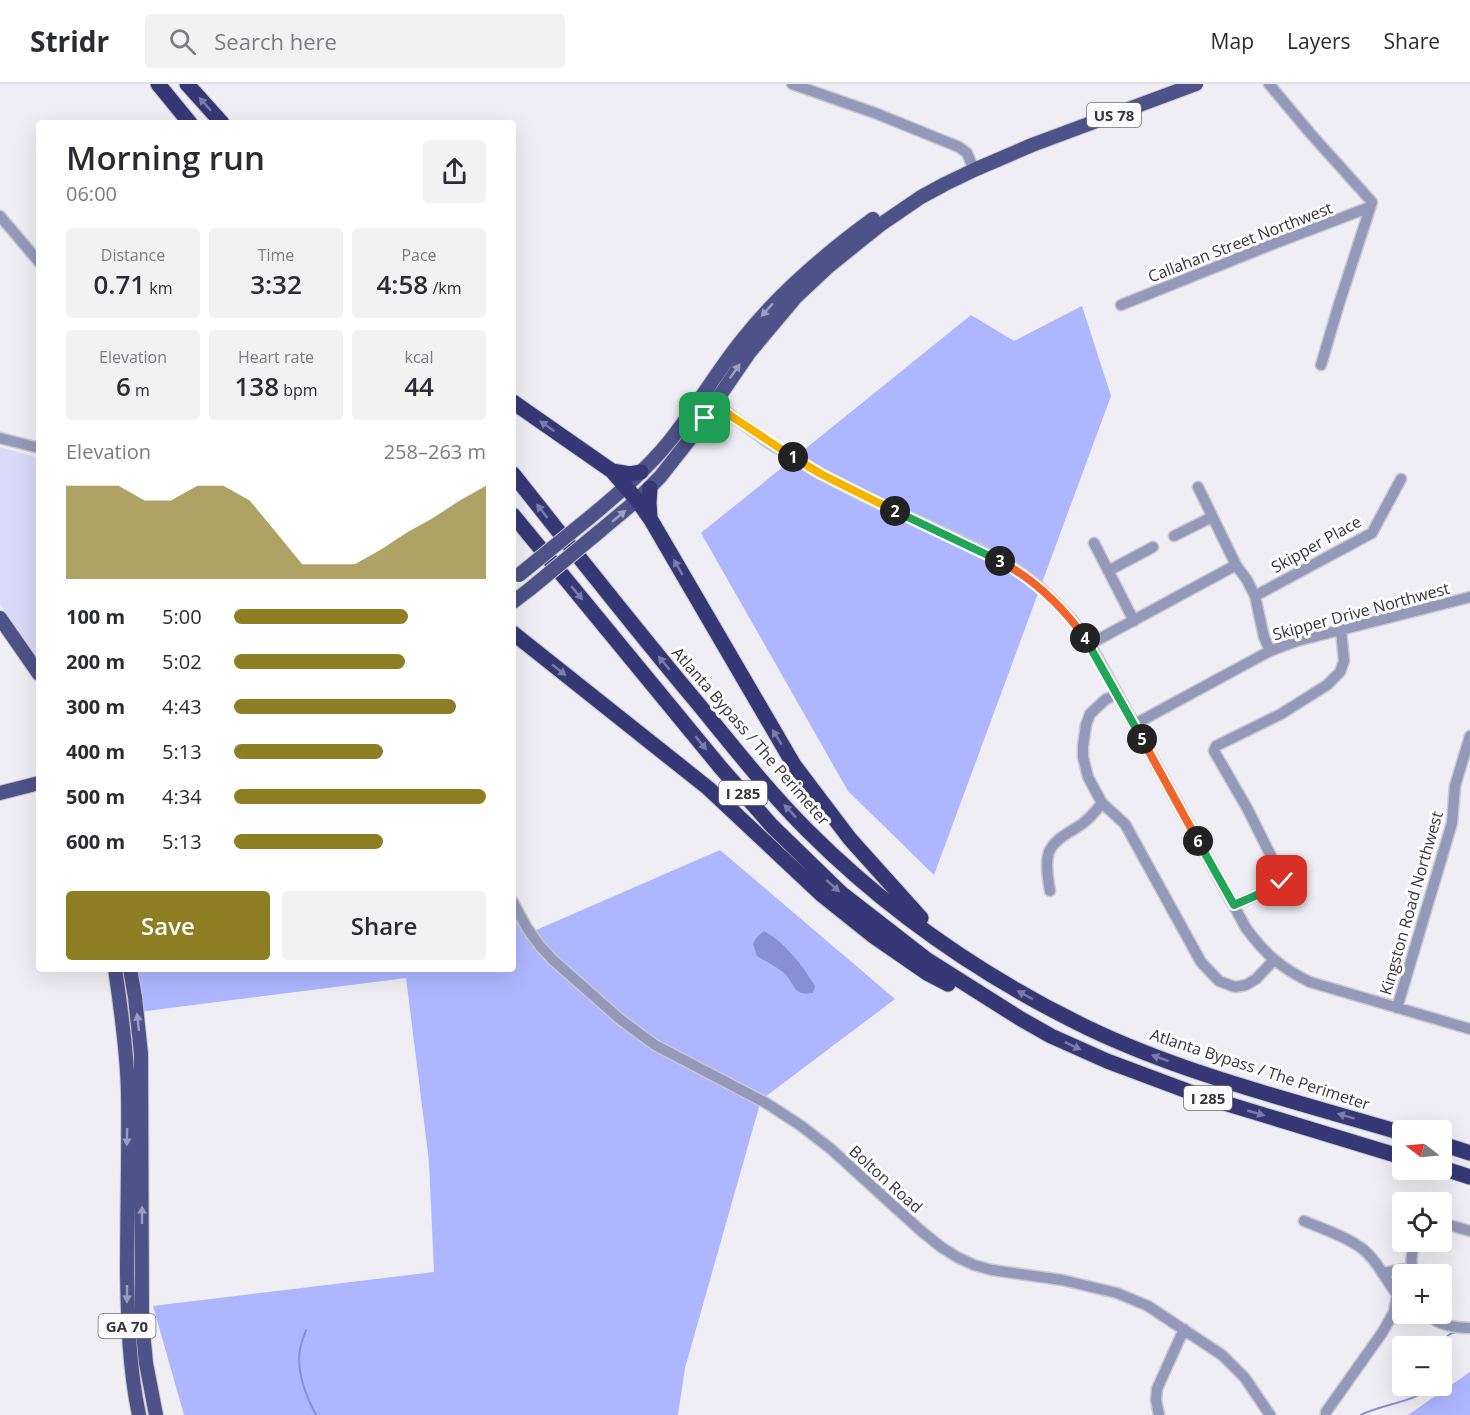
<!DOCTYPE html>
<meta charset="utf-8">
<style>
:root{--surface:#fff;--page:#f2f2f3;--text:#2b2b33;--muted:#7c7c81;--line:#e1e1e2;--accent:#8d7d23}
body{margin:0;font-family:"Open Sans",sans-serif;background:var(--page);color:var(--text);height:100vh;display:flex;flex-direction:column;font-size:22px;white-space:nowrap}
*{box-sizing:border-box;margin:0}
p{font-size:20px;color:var(--muted)}
.icon{flex:none;width:33px;height:33px;fill:none;stroke:currentColor;stroke-width:2;stroke-linecap:round;stroke-linejoin:round}
.map{position:relative;flex:1;overflow:hidden}
.drawer{position:absolute;left:36px;top:36px;width:480px;height:852px;display:flex;flex-direction:column;background:var(--surface);border-radius:6px;box-shadow:0 6px 24px #0002}
.drawer>*{flex:none}
.needle{width:39px;rotate:286deg}
.tools{position:absolute;left:1392px;top:1036px;display:grid;gap:12px}
.tools a{display:grid;place-items:center;width:60px;height:60px;border-radius:6px;background:var(--surface);box-shadow:0 6px 24px #0002;font-size:30px}
.pin{position:absolute;display:grid;place-items:center;width:51px;height:51px;color:#fff;margin:-26px;border-radius:12px;box-shadow:0 3px 9px #0006}
.km{position:absolute;width:30px;height:30px;margin:-15px;border-radius:50%;background:#222;color:#fff;font-size:16px;line-height:30px;text-align:center}
.round{display:grid;place-items:center;flex:none;width:63px;height:63px;border-radius:6px;background:var(--page)}
.overview{display:flex;align-items:center;justify-content:space-between;height:102px;padding:0 30px}
h1{font-size:33px;font-weight:600;line-height:45px}
.figures{display:grid;grid-template-columns:repeat(3,1fr);gap:9px;height:102px;padding:6px 30px}
.figures div{display:grid;align-content:center;border-radius:6px;background:var(--page);text-align:center}
.figures b{font-size:26px;font-weight:600}
.figures small{font-size:16px;font-weight:400}
.figures p{font-size:16px}
.chart{height:168px;padding:12px 30px}
.chart p{display:flex;justify-content:space-between}
.chart svg{width:100%;height:108px;margin-top:6px;fill:var(--accent);opacity:.7}
.primary-button{display:flex;gap:12px;margin-top:auto;padding:12px 30px}
.primary-button a{flex:1;height:69px;border-radius:6px;background:var(--accent);color:#fff;font-size:24px;font-weight:600;line-height:69px;text-align:center}
.primary-button a+a{background:var(--page);color:var(--text)}
ul{padding:0 30px;list-style:none;font-size:20px}
li{display:grid;grid-template-columns:96px 72px 1fr;align-items:center;height:45px}
li i{height:15px;border-radius:8px;background:var(--accent)}
header{display:flex;align-items:center;gap:36px;box-sizing:border-box;height:84px;padding:0 30px;background:var(--surface);border-bottom:2px solid var(--line)}
header strong{font-size:28px}
nav{display:flex;gap:33px;margin-inline-start:auto;font-size:21px}
.search{width:420px;height:54px;background:var(--page);display:flex;align-items:center;gap:15px;box-sizing:border-box;padding:0 21px;border-radius:6px;color:var(--muted);font-size:22px}
.map>svg:first-child{display:block}
</style>
<header>
<strong>Stridr</strong>
<div class="search"><svg class="icon" aria-label="search" viewBox="0 0 24 24"><circle cx="10" cy="10" r="6"/><path d="M15 15l6 6"/></svg>Search here</div>
<nav><a>Map</a><a>Layers</a><a>Share</a></nav>
</header>
<div class="map">
<svg width="1470" height="1331" viewBox="0 0 1470 1331">
<rect width="100%" height="100%" fill="#eeeef4"/>
<path fill="#d7dbf7" d="M0 363 39 374V576L0 520Z"/>
<path fill="#aeb6ff" d="M1082 222 1111 312 934 791 848 707 701 449 971 231 1014 257Z
M720 766 895 915 761 1016 685 1284 678 1331H184L153 1222 434 1188 429 1078 406 894 131 929 125 885H513V824L527 850Z
M1470 1288V1331H1408Z"/>
<path fill="#888fd4" d="M764 847C786 859 802 881 815 902L813 909C792 913 795 898 783 888 775 882 765 877 757 872L753 860 756 854Z"/>
<g fill="none" stroke-linecap="round" stroke-linejoin="round">
<path stroke="#888fd4" stroke-width="2" d="M306 1246C304 1252 301 1259 300 1265 296 1287 306 1312 316 1331
M1442 1283 1444 1278V1255L1450 1250 1458 1247
M1361 1331C1381 1320 1418 1318 1430 1302"/>
<defs>
<path id="minor" d="M792 0 875 29 959 63 967 69 974 86
M1269 0 1310 49 1372 118 1339 220 1321 281
M0 132 39 178
M1121 221 1273 160 1370 123
M708 303 722 325 769 359 821 390 861 411 987 469 1014 484 1035 499 1054 517 1072 536 1090 560 1246 844C1265 870 1281 884 1310 898L1470 945
M0 354 39 364
M1198 403 1236 481 1247 496 1255 512 1264 553 1270 567
M1174 452 1212 433
M1094 459 1134 537
M1108 487 1153 463
M1255 512 1372 449 1401 395
M1090 560 1236 481
M1118 610 1106 615 1090 630 1086 641 1083 662V673L1088 693 1102 719 1125 740 1201 878 1219 897 1235 903 1246 901 1256 895 1274 876
M1135 640 1270 567 1297 557 1470 513
M1050 807C1048 796 1045 779 1049 768 1055 754 1071 748 1082 740 1090 734 1096 727 1102 719
M513 818 527 844 540 862 553 876 621 936 655 961 766 1019 800 1041 831 1065 920 1146 941 1163 957 1173 974 1181 992 1186 1062 1196 1117 1209 1148 1222 1222 1271 1245 1294 1270 1331
M1234 821 1257 811 1282 797 1281 792 1247 724 1214 667 1216 662 1281 630 1327 601 1340 588 1344 577 1341 546
M1397 924 1452 739 1455 702 1470 652
M1304 1137C1323 1145 1343 1151 1360 1163 1374 1172 1387 1197 1397 1211L1394 1228 1382 1249 1326 1328V1331
M1442 1139 1470 1147
M1382 1189 1411 1184
M1414 1191C1410 1181 1411 1168 1415 1158
M1428 1230C1437 1241 1456 1244 1470 1244
M1159 1331 1156 1316 1157 1305 1184 1245"/>
<path id="major" d="M589 434C617 411 645 387 668 359 695 326 716 288 743 255 780 208 825 170 873 135
M600 447 637 416 660 393 690 355 749 269 795 214 829 182 880 141 921 113 945 100 974 86 1032 61 1196 0
M513 518 530 505
M0 534 39 590
M0 709 39 699
M115 885C121 925 127 967 128 1008 129 1068 127 1129 127 1190 128 1238 129 1284 139 1331
M130 885 135 913 141 970 142 1238 146 1279 156 1331"/>
<path id="highway" d="M158 0 190 39
M187 0 222 39
M513 318 612 387 637 416 651 436 794 681 850 755 921 834
M612 387 630 390 641 388
M513 390C575 468 636 546 700 622 735 665 769 708 808 747 889 828 985 894 1088 944 1186 991 1298 1018 1402 1049
M650 404 649 419 650 433
M513 431 721 684 772 742 841 809 926 875 1021 935 1051 952 1107 977 1198 1011 1402 1073
M513 549 708 704 822 811 872 851 927 889 948 900
M1442 1060 1470 1069
M1442 1084 1470 1093"/>
</defs>
<use href="#minor" stroke="#c9c9cf" stroke-width="13"/>
<use href="#major" stroke="#c9c9cf" stroke-width="16"/>
<use href="#highway" stroke="#c9c9cf" stroke-width="17"/>
<use href="#minor" stroke="#9599b9" stroke-width="10"/>
<use href="#major" stroke="#4d5288" stroke-width="14"/>
<use href="#highway" stroke="#363876" stroke-width="15"/>
<defs>
<path id="major-bridge" d="M519 491 589 434
M530 505 600 447"/>
</defs>
<use href="#major-bridge" stroke="#c9c9cf" stroke-width="16" stroke-linecap="butt"/>
<use href="#major-bridge" stroke="#4d5288" stroke-width="14"/>
</g>
<defs><path id="oneway-solid" d="M-6-.8H1V-3.2L6.5 0L1 3.2V.8H-6Z" transform="scale(1.5)"/></defs>
<g fill="#7b7da6">
<use href="#oneway-solid" transform="translate(205 20) rotate(-132)"/>
<use href="#oneway-solid" transform="translate(547 342) rotate(-145)"/>
<use href="#oneway-solid" transform="translate(542 427) rotate(-128)"/>
<use href="#oneway-solid" transform="translate(678 483) rotate(-120)"/>
<use href="#oneway-solid" transform="translate(577 509) rotate(50)"/>
<use href="#oneway-solid" transform="translate(664 579) rotate(-130)"/>
<use href="#oneway-solid" transform="translate(559 586) rotate(38)"/>
<use href="#oneway-solid" transform="translate(777 653) rotate(-121)"/>
<use href="#oneway-solid" transform="translate(701 659) rotate(51)"/>
<use href="#oneway-solid" transform="translate(790 727) rotate(-133)"/>
<use href="#oneway-solid" transform="translate(833 802) rotate(42)"/>
<use href="#oneway-solid" transform="translate(1025 911) rotate(-152)"/>
<use href="#oneway-solid" transform="translate(1073 962) rotate(25)"/>
<use href="#oneway-solid" transform="translate(1160 974) rotate(-160)"/>
<use href="#oneway-solid" transform="translate(1256 1029) rotate(16)"/>
<use href="#oneway-solid" transform="translate(1346 1032) rotate(-163)"/>
</g>
<g fill="#9c9ebd">
<use href="#oneway-solid" transform="translate(767 226) rotate(132)"/>
<use href="#oneway-solid" transform="translate(735 287) rotate(-55)"/>
<use href="#oneway-solid" transform="translate(619 432) rotate(-40)"/>
<use href="#oneway-solid" transform="translate(138 938) rotate(-96)"/>
<use href="#oneway-solid" transform="translate(127 1053) rotate(91)"/>
<use href="#oneway-solid" transform="translate(142 1131) rotate(-90)"/>
<use href="#oneway-solid" transform="translate(127 1210) rotate(90)"/>
</g>
<g fill="none" stroke-linecap="round" stroke-linejoin="round">
<defs>
<path id="split-1" d="M705 334 716 317 722 325 731 332 793 373"/>
<path id="split-2" d="M793 373 821 390 895 427"/>
<path id="split-3" d="M895 427 1000 477"/>
<path id="split-4" d="M1000 477C1035 496 1062 522 1085 554"/>
<path id="split-5" d="M1085 554 1142 655"/>
<path id="split-6" d="M1142 655 1198 757"/>
<path id="split-7" d="M1198 757 1234 821 1257 811 1282 797"/>
</defs>
<use href="#split-1" stroke="#fff" stroke-width="12"/>
<use href="#split-2" stroke="#fff" stroke-width="12"/>
<use href="#split-3" stroke="#fff" stroke-width="12"/>
<use href="#split-4" stroke="#fff" stroke-width="12"/>
<use href="#split-5" stroke="#fff" stroke-width="12"/>
<use href="#split-6" stroke="#fff" stroke-width="12"/>
<use href="#split-7" stroke="#fff" stroke-width="12"/>
<use href="#split-1" stroke="#f5b400" stroke-width="8"/>
<use href="#split-2" stroke="#f5b400" stroke-width="8"/>
<use href="#split-3" stroke="#22a559" stroke-width="8"/>
<use href="#split-4" stroke="#f0652b" stroke-width="8"/>
<use href="#split-5" stroke="#22a559" stroke-width="8"/>
<use href="#split-6" stroke="#f0652b" stroke-width="8"/>
<use href="#split-7" stroke="#22a559" stroke-width="8"/>
</g>
<g text-anchor="middle" dominant-baseline="central" stroke-width="6" stroke-linejoin="round" paint-order="stroke">
<g fill="#fcfcfe" stroke="#727274" stroke-width="1.5">
<rect x="1087" y="19" width="54" height="24" rx="4.5"/>
<rect x="719" y="697" width="48" height="24" rx="4.5"/>
<rect x="1184" y="1002" width="48" height="24" rx="4.5"/>
<rect x="98.5" y="1230" width="57" height="24" rx="4.5"/>
</g>
<g font-size="15" font-weight="bold" fill="#373739">
<text x="1114" y="31">US 78</text>
<text x="743" y="709">I 285</text>
<text x="1208" y="1014">I 285</text>
<text x="127" y="1242">GA 70</text>
</g>
<g font-size="16" fill="#373739" stroke="#fcfcfe">
<text transform="translate(1240 158) rotate(-21)">Callahan Street Northwest</text>
<text transform="translate(1316 460) rotate(-29)">Skipper Place</text>
<text transform="translate(1361 527) rotate(-15)">Skipper Drive Northwest</text>
<text transform="translate(751 652) rotate(49)">Atlanta Bypass / The Perimeter</text>
<text transform="translate(1411 819) rotate(-74)">Kingston Road Northwest</text>
<text transform="translate(1260 985) rotate(18)">Atlanta Bypass / The Perimeter</text>
<text transform="translate(886 1095) rotate(42)">Bolton Road</text>
</g>
</g>
</svg>
<div class="tools">
<a><svg class="needle" viewBox="-14 -14 28 28"><path d="M0-13l5 13h-10z" fill="#e53935"/><path d="M0 13l5-13h-10z" fill="#7c7c81"/></svg></a>
<a><svg class="icon" aria-label="locate" viewBox="0 0 24 24"><circle cx="12" cy="12" r="6"/><path d="M12 2v4M12 18v4M2 12h4M18 12h4"/></svg></a>
<a>+</a>
<a>−</a>
</div>
<div class="pin" style="left:705px;top:334px;background:#1e9e55"><svg class="icon" aria-label="arrive" viewBox="0 0 24 24"><path d="M6 21V4h12l-3 4 3 4H6"/></svg></div>
<div class="pin" style="left:1282px;top:797px;background:#d93025"><svg class="icon" aria-label="check" viewBox="0 0 24 24"><path d="M5 12l5 5 9-10"/></svg></div>
<b class="km" style="left:793px;top:373px">1</b>
<b class="km" style="left:895px;top:427px">2</b>
<b class="km" style="left:1000px;top:477px">3</b>
<b class="km" style="left:1085px;top:554px">4</b>
<b class="km" style="left:1142px;top:655px">5</b>
<b class="km" style="left:1198px;top:757px">6</b>
<section class="drawer">
<div class="overview"><div><h1>Morning run</h1><p>06:00</p></div><a class="round"><svg class="icon" aria-label="share" viewBox="0 0 24 24"><path d="M12 15V3M7 8l5-5 5 5M5 13v7h14v-7"/></svg></a></div>
<div class="figures">
<div><p>Distance</p><b>0.71<small> km</small></b></div>
<div><p>Time</p><b>3:32</b></div>
<div><p>Pace</p><b>4:58<small> /km</small></b></div>
</div>
<div class="figures">
<div><p>Elevation</p><b>6<small> m</small></b></div>
<div><p>Heart rate</p><b>138<small> bpm</small></b></div>
<div><p>kcal</p><b>44</b></div>
</div>
<div class="chart"><p><span>Elevation</span>258–263 m</p>
<svg viewBox="0 0 160 44" preserveAspectRatio="none"><path d="M0 44V6L10 6L20 6L30 12L40 12L50 6L60 6L70 12L80 25L90 38L100 38L110 38L120 32L130 25L140 19L150 12L160 6V44z"/></svg>
</div>
<ul>
<li><b>100 m</b>5:00<i style="width:69%"></i></li>
<li><b>200 m</b>5:02<i style="width:68%"></i></li>
<li><b>300 m</b>4:43<i style="width:88%"></i></li>
<li><b>400 m</b>5:13<i style="width:59%"></i></li>
<li><b>500 m</b>4:34<i style="width:100%"></i></li>
<li><b>600 m</b>5:13<i style="width:59%"></i></li>
</ul>
<div class="primary-button"><a>Save</a><a>Share</a></div>
</section>
</div>
